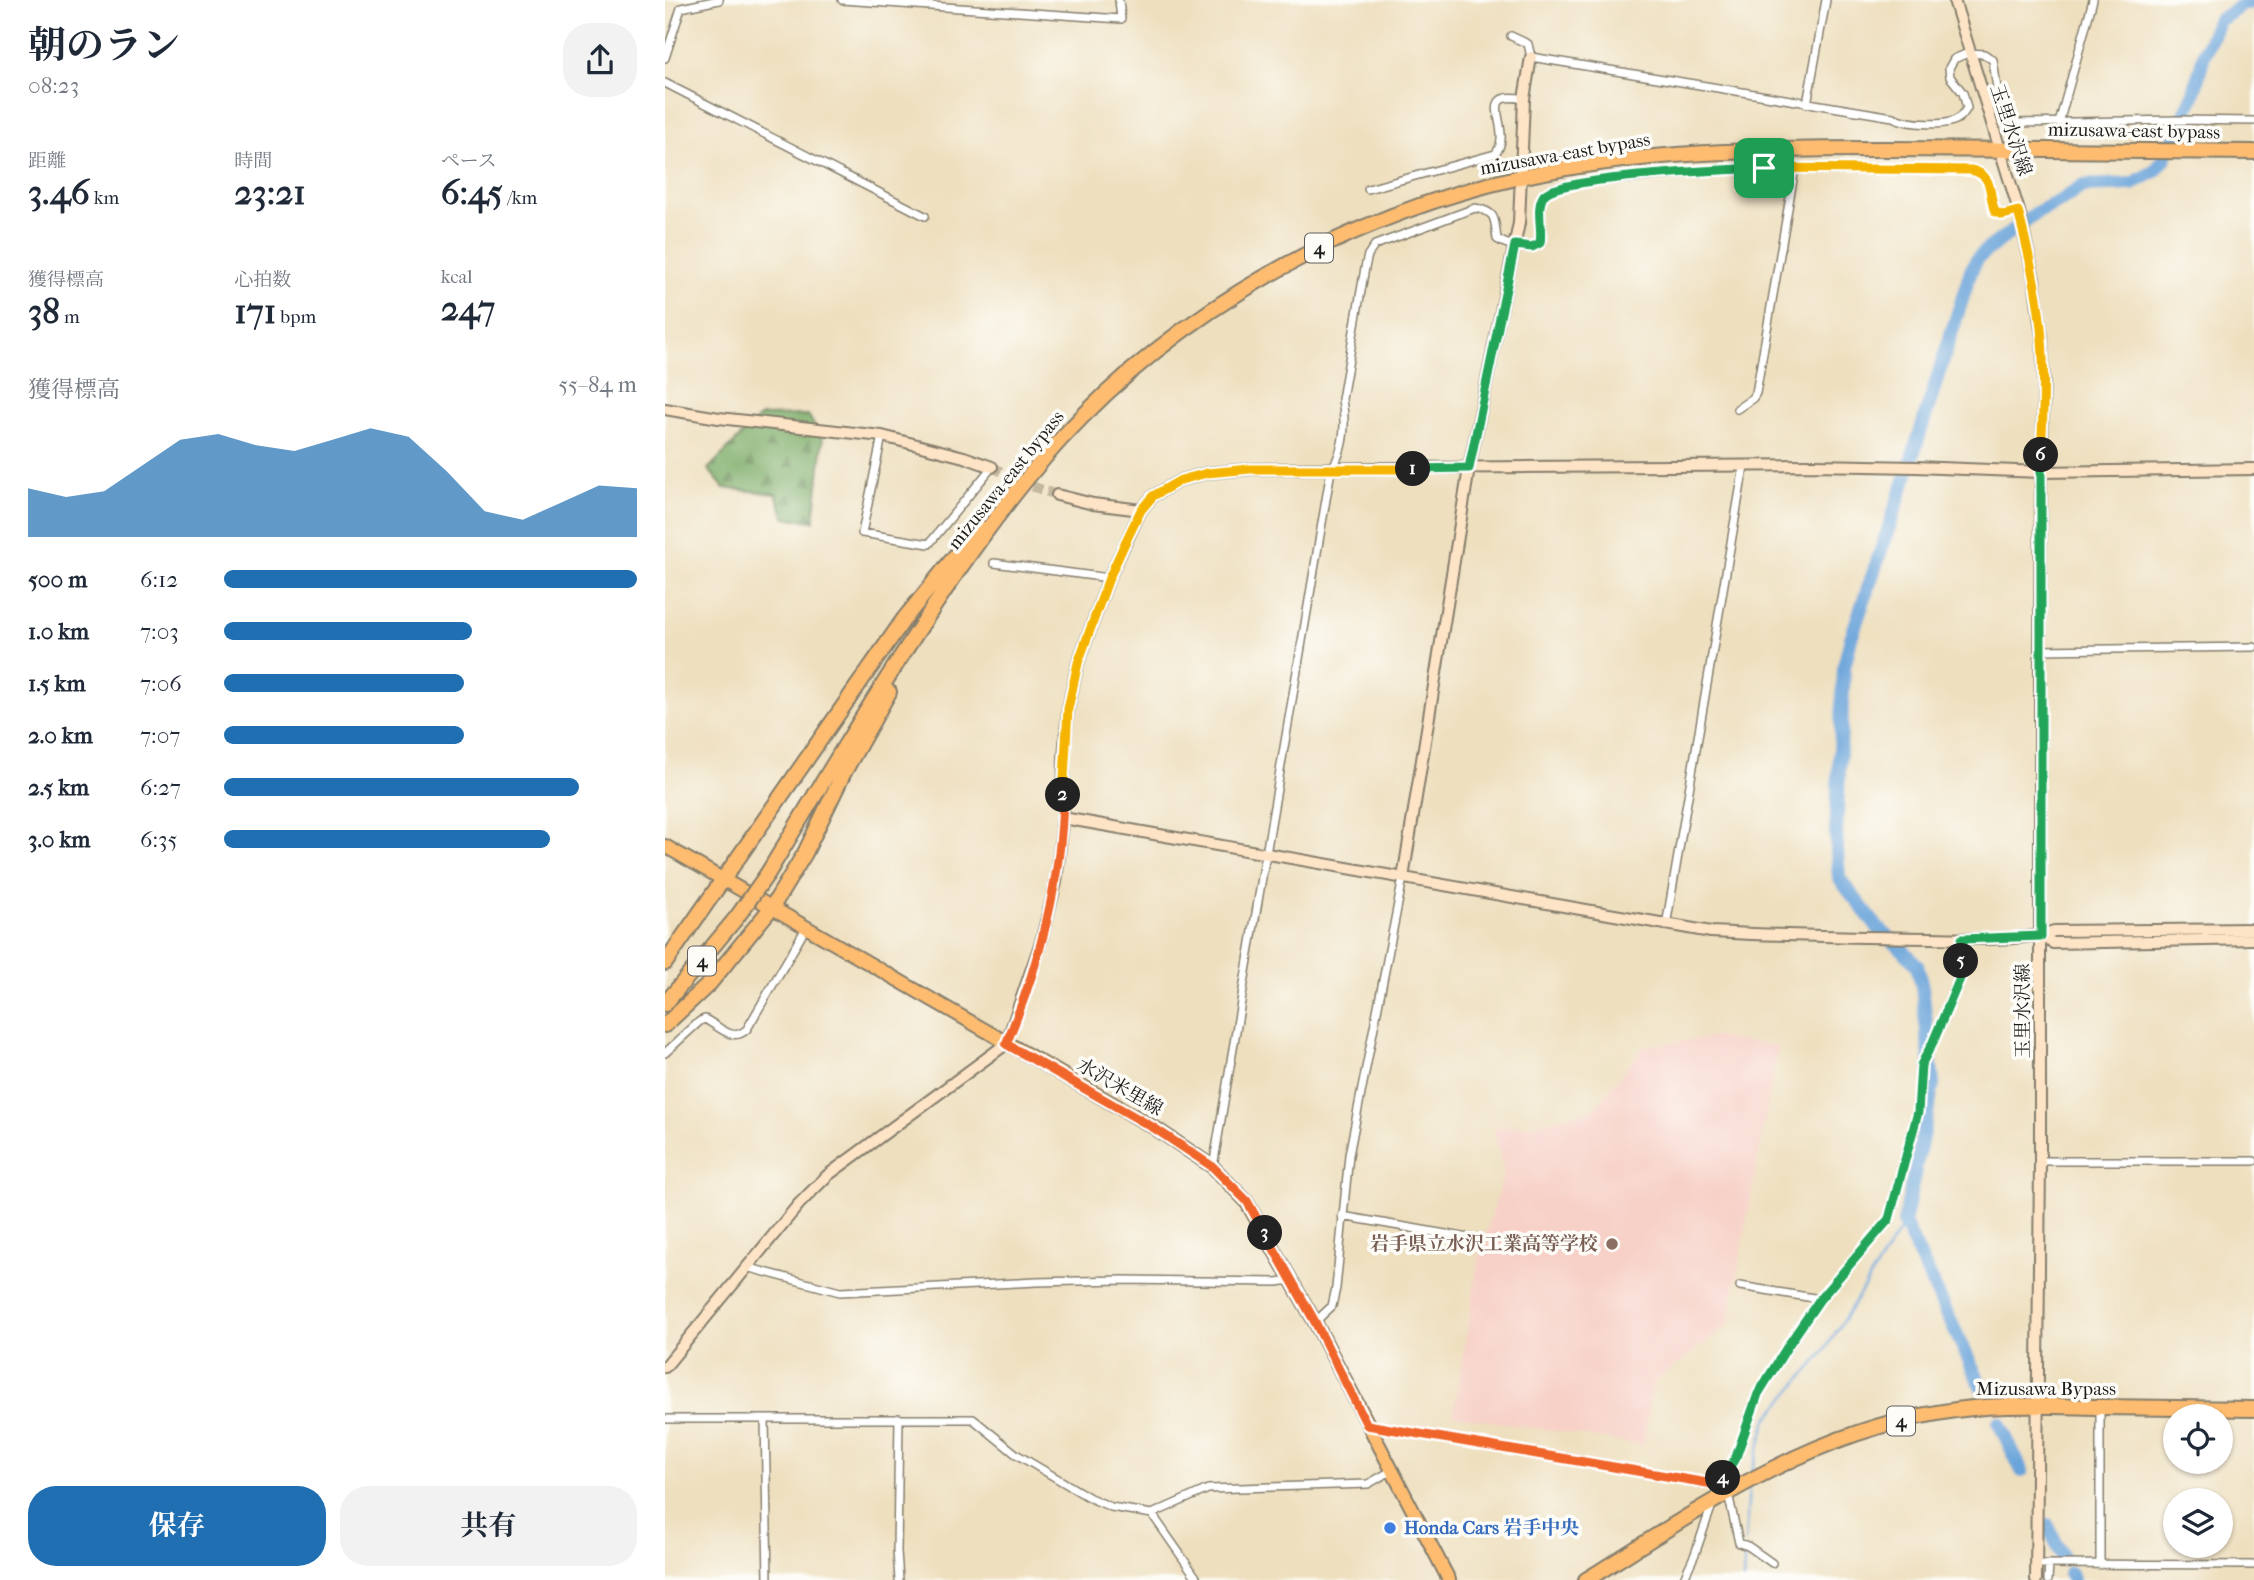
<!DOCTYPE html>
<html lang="ja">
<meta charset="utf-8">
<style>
:root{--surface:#fff;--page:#f2f2f3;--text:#1f2937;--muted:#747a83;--accent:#1f6fb2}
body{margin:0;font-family:"IM FELL French Canon","Noto Serif JP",serif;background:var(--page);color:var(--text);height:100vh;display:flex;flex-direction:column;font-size:26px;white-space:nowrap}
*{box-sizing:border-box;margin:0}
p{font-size:23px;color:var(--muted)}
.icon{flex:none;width:38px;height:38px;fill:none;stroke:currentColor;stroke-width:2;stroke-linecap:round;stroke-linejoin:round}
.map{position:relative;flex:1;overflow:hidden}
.sheet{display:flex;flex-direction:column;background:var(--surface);width:665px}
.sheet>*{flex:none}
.tools{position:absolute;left:1498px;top:1404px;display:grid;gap:14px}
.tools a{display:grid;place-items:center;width:70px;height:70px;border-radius:50%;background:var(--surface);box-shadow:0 2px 5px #0004;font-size:35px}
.pin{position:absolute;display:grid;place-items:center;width:60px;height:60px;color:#fff;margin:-30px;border-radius:14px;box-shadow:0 4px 10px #0006}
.km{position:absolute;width:35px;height:35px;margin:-18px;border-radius:50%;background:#222;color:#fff;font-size:19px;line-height:35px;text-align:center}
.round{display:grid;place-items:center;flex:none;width:74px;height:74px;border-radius:28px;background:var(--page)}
.summary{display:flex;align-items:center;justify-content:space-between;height:119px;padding:0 28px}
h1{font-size:38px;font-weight:700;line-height:52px}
.metrics{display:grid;grid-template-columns:repeat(3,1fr);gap:10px;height:119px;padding:7px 28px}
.metrics div{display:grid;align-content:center}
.metrics b{font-size:35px;font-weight:700}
.metrics small{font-size:19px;font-weight:400}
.metrics p{font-size:19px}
.chart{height:196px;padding:14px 28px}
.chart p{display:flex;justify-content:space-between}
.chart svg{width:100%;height:126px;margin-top:7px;fill:var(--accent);opacity:.7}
.action{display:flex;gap:14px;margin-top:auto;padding:14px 28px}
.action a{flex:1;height:80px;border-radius:28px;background:var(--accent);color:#fff;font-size:28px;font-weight:700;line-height:80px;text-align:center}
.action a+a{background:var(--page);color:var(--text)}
ul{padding:0 28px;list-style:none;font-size:23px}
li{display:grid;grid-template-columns:112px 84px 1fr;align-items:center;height:52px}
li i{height:18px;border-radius:9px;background:var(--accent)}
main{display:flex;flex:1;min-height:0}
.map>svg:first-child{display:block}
</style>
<main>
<section class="sheet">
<div class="summary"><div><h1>朝のラン</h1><p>08:23</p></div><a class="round"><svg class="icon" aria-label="share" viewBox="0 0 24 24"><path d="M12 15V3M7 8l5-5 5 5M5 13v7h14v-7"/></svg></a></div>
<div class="metrics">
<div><p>距離</p><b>3.46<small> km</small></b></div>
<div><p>時間</p><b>23:21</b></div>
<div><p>ペース</p><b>6:45<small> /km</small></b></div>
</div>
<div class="metrics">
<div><p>獲得標高</p><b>38<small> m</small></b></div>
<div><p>心拍数</p><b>171<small> bpm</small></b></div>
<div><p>kcal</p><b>247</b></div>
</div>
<div class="chart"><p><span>獲得標高</span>55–84 m</p>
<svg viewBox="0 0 160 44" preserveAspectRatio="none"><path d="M0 44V27L10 30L20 28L30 19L40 10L50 8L60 12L70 14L80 10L90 6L100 9L110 21L120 35L130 38L140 32L150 26L160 27V44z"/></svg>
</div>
<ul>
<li><b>500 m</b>6:12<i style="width:100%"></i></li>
<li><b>1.0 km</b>7:03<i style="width:60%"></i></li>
<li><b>1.5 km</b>7:06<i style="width:58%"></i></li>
<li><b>2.0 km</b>7:07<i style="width:58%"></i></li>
<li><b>2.5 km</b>6:27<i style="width:86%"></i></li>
<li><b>3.0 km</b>6:35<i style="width:79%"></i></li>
</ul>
<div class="action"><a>保存</a><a>共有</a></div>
</section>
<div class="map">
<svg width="1589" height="1580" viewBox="0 0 1589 1580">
<defs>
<pattern id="forest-firs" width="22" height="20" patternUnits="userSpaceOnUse" patternTransform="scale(1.75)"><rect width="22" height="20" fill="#7cac66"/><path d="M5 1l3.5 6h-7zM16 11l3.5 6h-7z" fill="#658b53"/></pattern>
</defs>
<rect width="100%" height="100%" fill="#fdfcf7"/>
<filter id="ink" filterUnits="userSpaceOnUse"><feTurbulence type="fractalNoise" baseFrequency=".0143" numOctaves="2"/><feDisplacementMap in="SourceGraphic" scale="14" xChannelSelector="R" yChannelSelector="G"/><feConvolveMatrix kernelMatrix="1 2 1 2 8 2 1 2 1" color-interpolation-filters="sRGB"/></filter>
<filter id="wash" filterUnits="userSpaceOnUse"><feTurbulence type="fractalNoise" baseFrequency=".00686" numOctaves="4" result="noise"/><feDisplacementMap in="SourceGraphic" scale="28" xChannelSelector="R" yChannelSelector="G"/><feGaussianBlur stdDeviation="1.57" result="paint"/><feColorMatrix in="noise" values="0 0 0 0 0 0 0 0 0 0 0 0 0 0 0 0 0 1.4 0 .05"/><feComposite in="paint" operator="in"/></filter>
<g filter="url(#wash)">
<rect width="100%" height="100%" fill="#eedfbe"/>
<path fill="#f7d1c8" d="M1050 1037 1113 1046 1063 1325 988 1383 978 1445 788 1415 814 1257 839 1173 829 1132 831 1127 860 1126 928 1110 979 1046Z"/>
<path fill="url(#forest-firs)" stroke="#4c6441" stroke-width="2" d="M143 415 158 440 149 521 120 518 111 494 59 488 43 469 96 416Z"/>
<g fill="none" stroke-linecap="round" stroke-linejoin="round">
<path stroke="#6ba4da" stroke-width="2.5" d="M1087 1472 1102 1419 1158 1353 1239 1223
M1080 1542 1084 1489
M1078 1580 1080 1548"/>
<path stroke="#6ba4da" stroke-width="14" d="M1320 1394 1239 1223 1268 1084 1257 987 1252 965 1235 947 1213 928 1174 878 1171 834 1179 667 1186 638 1242 474 1306 271 1312 259 1323 249 1373 212 1397 200 1417 186 1467 184 1490 171 1499 160 1528 96 1539 55 1553 21 1577 5 1589 1
M1334 1423 1357 1471
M1383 1526 1398 1558
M1405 1573 1408 1580"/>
</g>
</g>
<g filter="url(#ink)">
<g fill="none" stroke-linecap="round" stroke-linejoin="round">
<path stroke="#c4b89e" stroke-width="10" stroke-dasharray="10 5" stroke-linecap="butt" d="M327 467 366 486 392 495"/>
<defs>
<path id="street" d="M177 0 456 19 454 0
M846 36 863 44 866 57 1228 117C1241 124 1284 128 1295 117 1298 115 1300 111 1302 108L1298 93 1285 77 1284 68 1289 59 1303 53 1319 54 1328 60 1334 103 1353 123 1511 120 1589 121
M0 58 16 8 54 0
M0 83 260 216
M1142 104 1161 0
M1394 123 1428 0
M703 189 830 154C851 131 807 89 859 99
M1072 409 1088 398 1091 393 1130 168
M217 436 197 533 264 544 327 467
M329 563 444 578
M1375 650 1589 647
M1001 926 1079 466
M0 1053 35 1021 40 1019C55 1027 68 1043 82 1029L141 928
M1375 1161H1589
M548 1167 666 470C680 449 681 423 677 399L700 268 703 255 710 245 810 208C833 212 829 220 832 239 843 246 864 251 875 243L876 227 875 207 879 195 884 191 894 187 913 183 1068 169 1306 170C1330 175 1322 195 1330 212L1338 214 1354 211
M677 1216 815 1240
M81 1267 175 1292 371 1282 457 1280 612 1282 626 1280
M1075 1286 1155 1299
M650 1322 667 1306 671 1288 684 1155 738 878
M0 1419H308L351 1454 425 1498 446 1507 487 1514 543 1489 703 1484 726 1471
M100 1419 103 1580
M702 1425 1054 1485
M1063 1493 1074 1543 1083 1546 1107 1563
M487 1514 533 1580
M1371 1564 1589 1565
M1435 1565V1407
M234 1580 232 1551 234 1418
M1018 1580 1030 1554 1054 1485 1071 1456 1093 1394 1155 1299 1224 1219 1253 1112 1256 1065 1268 1042 1296 976 1297 939
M1383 1580 1384 1564"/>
<path id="secondary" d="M1289 0 1354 211 1369 279 1377 337 1379 384 1376 472 1375 650V1161L1371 1580
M0 409 54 418 217 436 299 457 327 467
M392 495 428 504 476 510
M398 818 1046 932C1119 936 1192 937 1266 938 1299 939 1359 942 1389 931L1589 929
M738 878 804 468 854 223 859 99 866 57
M1376 936 1388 943 1589 939
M0 1367 134 1204 163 1175 341 1044 376 942 391 882 398 818 399 757 403 709 413 663 444 578 476 510 488 496 516 480 542 473 585 469 1150 465 1250 467 1376 472 1589 469"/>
<path id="primary" d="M0 846 490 1128 548 1167 581 1201 650 1322 784 1580"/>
<path id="highway" d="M103 873C154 788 205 703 260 620 301 557 345 495 395 440 514 310 680 217 851 178 971 151 1096 149 1219 149 1342 149 1466 151 1589 152
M0 963 239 619 314 527
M0 1004 72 917
M0 1025 44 984 107 907 140 853 179 772 224 692
M921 1580C1032 1511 1141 1434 1272 1413 1327 1403 1380 1406 1436 1407 1487 1408 1538 1408 1589 1409"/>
</defs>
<use href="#street" stroke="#857e6d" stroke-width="10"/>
<use href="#secondary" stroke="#857e6d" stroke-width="14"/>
<use href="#primary" stroke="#857e6d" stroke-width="16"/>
<use href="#highway" stroke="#857e6d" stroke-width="18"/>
<use href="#street" stroke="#fff" stroke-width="7"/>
<use href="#secondary" stroke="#fee4c6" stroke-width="10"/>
<use href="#primary" stroke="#fdbc70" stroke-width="12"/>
<use href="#highway" stroke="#fdbc70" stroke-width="14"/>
<defs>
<path id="highway-bridge" d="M72 917 103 873"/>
</defs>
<use href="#highway-bridge" stroke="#857e6d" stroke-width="18" stroke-linecap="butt"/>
<use href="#highway-bridge" stroke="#fdbc70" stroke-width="14"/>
</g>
</g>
<g fill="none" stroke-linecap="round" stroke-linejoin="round" filter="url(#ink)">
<defs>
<path id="split-1" d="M748 469 804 468 850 245 867 247 875 243C878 228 870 208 879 195 893 177 1068 169 1099 168"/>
<path id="split-2" d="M398 795 403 709 413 663 444 578 460 543 476 510 488 496 516 480 542 473 585 469H748"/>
<path id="split-3" d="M398 795C397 878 374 967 341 1044L489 1128 548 1167 582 1201 600 1233"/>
<path id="split-4" d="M600 1233 650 1322 702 1425 1054 1485 1058 1478"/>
<path id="split-5" d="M1058 1478 1071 1457 1093 1394 1124 1344 1155 1299 1224 1219 1253 1112 1256 1065 1268 1042 1296 976V961"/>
<path id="split-6" d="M1296 961 1297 939 1376 936V455"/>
<path id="split-7" d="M1099 168 1306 170C1330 175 1323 195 1330 212L1338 215 1353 211C1364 253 1374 296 1377 340 1380 378 1378 416 1376 455"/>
</defs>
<use href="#split-1" stroke="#fff" stroke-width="14"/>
<use href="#split-2" stroke="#fff" stroke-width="14"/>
<use href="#split-3" stroke="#fff" stroke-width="14"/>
<use href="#split-4" stroke="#fff" stroke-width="14"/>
<use href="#split-5" stroke="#fff" stroke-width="14"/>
<use href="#split-6" stroke="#fff" stroke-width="14"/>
<use href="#split-7" stroke="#fff" stroke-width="14"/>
<use href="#split-1" stroke="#22a559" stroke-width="9"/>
<use href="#split-2" stroke="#f5b400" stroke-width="9"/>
<use href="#split-3" stroke="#f0652b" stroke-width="9"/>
<use href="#split-4" stroke="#f0652b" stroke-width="9"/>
<use href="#split-5" stroke="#22a559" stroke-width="9"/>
<use href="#split-6" stroke="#22a559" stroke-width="9"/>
<use href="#split-7" stroke="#f5b400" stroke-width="9"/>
</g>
<circle fill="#8d6e63" stroke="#fdfcf7" stroke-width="2.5" cx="947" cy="1244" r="7"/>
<circle fill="#3f7fe0" stroke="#fdfcf7" stroke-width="2.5" cx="725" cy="1528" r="7"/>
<g text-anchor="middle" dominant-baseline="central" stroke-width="7" stroke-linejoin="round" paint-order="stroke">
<g fill="#fdfcf7" stroke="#605f5e" stroke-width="2">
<rect x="640" y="233.5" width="28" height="29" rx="5"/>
<rect x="23" y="946.5" width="28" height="29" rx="5"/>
<rect x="1222" y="1406.5" width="28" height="29" rx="5"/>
</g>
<g font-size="18" font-weight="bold" fill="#1c1c1c">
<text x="654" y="248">4</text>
<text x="37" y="961">4</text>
<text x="1236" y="1421">4</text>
</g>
<g font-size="19" fill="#1c1c1c" stroke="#fdfcf7">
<text transform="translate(1346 130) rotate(72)">玉里水沢線</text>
<text transform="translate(1469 131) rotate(1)">mizusawa-east bypass</text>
<text transform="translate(900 154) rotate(-10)">mizusawa-east bypass</text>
<text transform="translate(341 480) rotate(-51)">mizusawa-east bypass</text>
<text transform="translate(1358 1011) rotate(-90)">玉里水沢線</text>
<text transform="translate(455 1087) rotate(30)">水沢米里線</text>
<text x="1381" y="1389">Mizusawa Bypass</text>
</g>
<g font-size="19" font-weight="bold" fill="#785e54" stroke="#fdfcf7" text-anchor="end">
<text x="933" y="1244">岩手県立水沢工業高等学校</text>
</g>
<g font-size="19" font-weight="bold" fill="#366cbe" stroke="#fdfcf7" text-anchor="start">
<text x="739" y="1528">Honda Cars 岩手中央</text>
</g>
</g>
</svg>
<div class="tools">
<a><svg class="icon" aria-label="locate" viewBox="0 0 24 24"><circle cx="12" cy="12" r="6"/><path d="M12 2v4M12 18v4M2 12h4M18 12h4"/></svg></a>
<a><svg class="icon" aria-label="layers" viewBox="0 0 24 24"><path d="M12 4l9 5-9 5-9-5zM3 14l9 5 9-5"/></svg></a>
</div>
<div class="pin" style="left:1099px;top:168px;background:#1e9e55"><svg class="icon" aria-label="arrive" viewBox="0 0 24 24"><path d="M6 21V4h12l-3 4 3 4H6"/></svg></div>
<b class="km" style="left:748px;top:469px">1</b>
<b class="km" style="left:398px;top:795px">2</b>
<b class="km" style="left:600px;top:1233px">3</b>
<b class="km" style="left:1058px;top:1478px">4</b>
<b class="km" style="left:1296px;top:961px">5</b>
<b class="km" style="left:1376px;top:455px">6</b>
</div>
</main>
